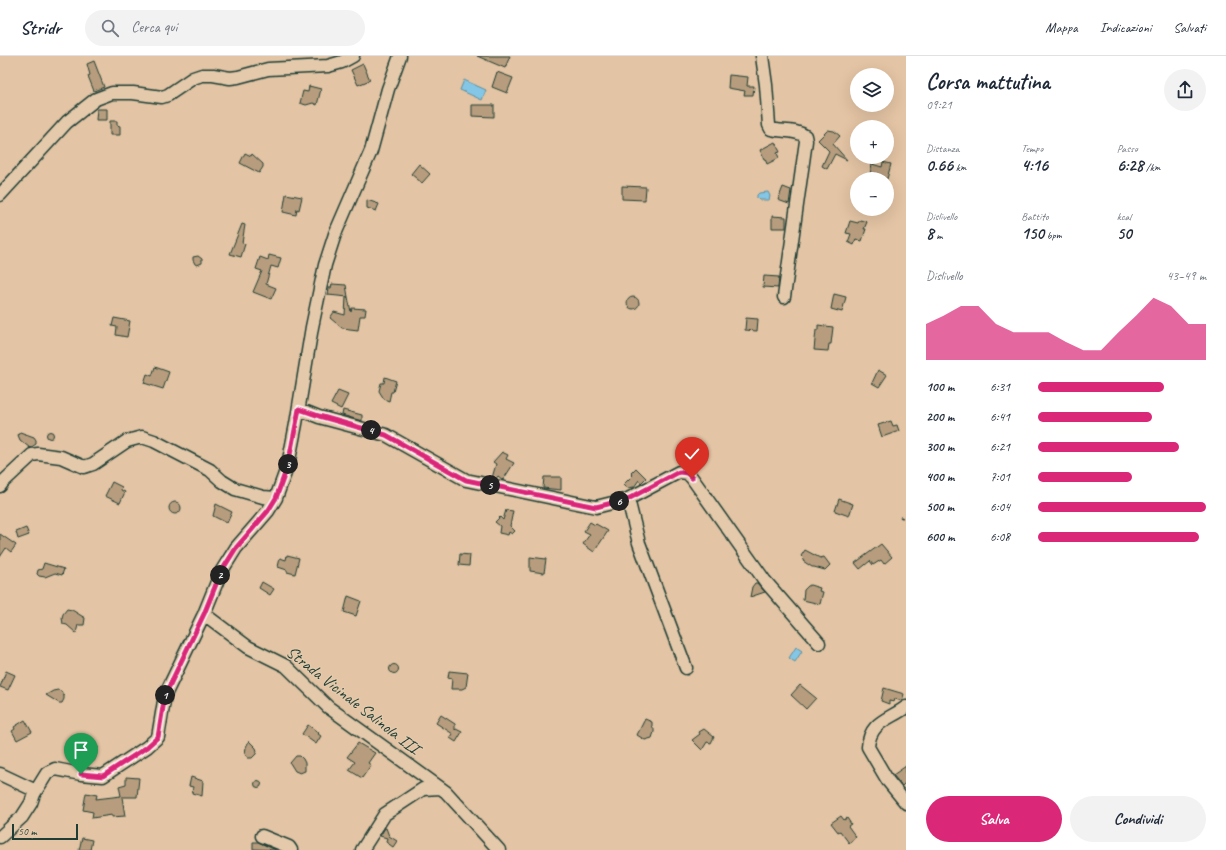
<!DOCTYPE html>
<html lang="it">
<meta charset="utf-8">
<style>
:root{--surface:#fff;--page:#f2f2f3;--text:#1f2937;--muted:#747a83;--line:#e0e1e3;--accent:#db2777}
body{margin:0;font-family:Caveat,sans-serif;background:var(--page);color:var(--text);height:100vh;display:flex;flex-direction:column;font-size:15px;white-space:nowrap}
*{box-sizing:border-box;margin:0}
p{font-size:13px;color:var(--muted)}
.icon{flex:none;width:22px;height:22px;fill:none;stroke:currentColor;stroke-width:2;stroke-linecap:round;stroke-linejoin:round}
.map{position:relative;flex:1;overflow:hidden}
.sheet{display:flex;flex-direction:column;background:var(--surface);width:320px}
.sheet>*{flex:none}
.buttons{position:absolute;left:850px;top:12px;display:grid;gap:8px}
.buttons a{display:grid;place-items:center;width:44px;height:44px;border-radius:50%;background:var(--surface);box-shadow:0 4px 16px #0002;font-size:20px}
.scale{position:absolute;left:12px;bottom:10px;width:66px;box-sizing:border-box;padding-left:4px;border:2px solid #1f3d34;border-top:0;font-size:11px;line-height:14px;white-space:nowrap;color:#1f3d34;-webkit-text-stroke:3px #e4c9ab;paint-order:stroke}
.pin{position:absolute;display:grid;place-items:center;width:34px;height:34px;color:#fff;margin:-41px -17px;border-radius:50% 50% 50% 0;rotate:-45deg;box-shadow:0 0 4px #0007}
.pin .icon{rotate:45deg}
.km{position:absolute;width:20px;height:20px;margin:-10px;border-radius:50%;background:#222;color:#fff;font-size:11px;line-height:20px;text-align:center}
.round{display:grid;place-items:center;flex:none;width:42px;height:42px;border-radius:21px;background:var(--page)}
.overview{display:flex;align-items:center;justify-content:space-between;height:68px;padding:0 20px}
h1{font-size:22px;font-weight:700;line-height:30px}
.figures{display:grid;grid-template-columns:repeat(3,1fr);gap:6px;height:68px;padding:4px 20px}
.figures div{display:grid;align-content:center}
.figures b{font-size:17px;font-weight:700}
.figures small{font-size:11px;font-weight:400}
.figures p{font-size:11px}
.chart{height:112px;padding:8px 20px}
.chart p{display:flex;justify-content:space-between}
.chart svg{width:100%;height:72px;margin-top:4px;fill:var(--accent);opacity:.7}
.primary-button{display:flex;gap:8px;margin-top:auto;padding:8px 20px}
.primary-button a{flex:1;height:46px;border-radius:24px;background:var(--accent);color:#fff;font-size:16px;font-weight:700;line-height:46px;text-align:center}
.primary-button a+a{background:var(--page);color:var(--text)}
ul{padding:0 20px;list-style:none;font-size:13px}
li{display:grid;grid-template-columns:64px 48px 1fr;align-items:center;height:30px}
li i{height:10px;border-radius:5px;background:var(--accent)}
header{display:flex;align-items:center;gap:24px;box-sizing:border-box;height:56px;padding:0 20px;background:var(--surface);border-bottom:1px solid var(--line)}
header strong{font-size:19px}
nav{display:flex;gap:22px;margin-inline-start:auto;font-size:14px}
.search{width:280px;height:36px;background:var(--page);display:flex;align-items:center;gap:10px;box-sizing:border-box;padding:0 14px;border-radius:22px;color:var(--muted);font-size:15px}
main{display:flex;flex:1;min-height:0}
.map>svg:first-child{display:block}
</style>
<header>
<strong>Stridr</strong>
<div class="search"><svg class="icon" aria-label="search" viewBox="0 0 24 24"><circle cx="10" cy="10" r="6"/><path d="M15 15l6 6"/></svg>Cerca qui</div>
<nav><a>Mappa</a><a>Indicazioni</a><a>Salvati</a></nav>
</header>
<main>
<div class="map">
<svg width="906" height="794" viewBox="0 0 906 794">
<rect width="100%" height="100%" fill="#e3c4a4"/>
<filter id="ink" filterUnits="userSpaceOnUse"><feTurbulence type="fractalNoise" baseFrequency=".025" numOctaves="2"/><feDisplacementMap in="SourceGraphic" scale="8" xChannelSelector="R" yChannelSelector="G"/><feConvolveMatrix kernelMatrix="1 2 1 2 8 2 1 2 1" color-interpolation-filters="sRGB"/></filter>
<g filter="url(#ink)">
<path fill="#84c6e5" stroke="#5c8f9e" d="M464 24 486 34 482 44 460 34Z
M768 136 770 140 769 144H759L757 142V139L759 137Z
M796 591 802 595 795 606 789 602Z"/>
<path fill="#b79d7d" stroke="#1f3d34" d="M477 0H510L505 12Z
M94 5 104 31 94 35 88 20 90 19 87 8Z
M363 8 370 24 358 29 351 14Z
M497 16 513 22 507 37 492 31Z
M729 19 748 21 747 30H754L753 39H744L745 35 728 32Z
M309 30 321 33 317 49 313 47 306 49 300 47 303 35 308 36Z
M472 49H494V61L472 60Z
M97 53H107V64H96Z
M110 65H117V69L120 70V79H110Z
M828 74 834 75 840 80 833 88 847 104 835 98 827 113 822 110 829 95 818 84Z
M775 86 780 96 777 97 779 102 767 108 765 103H764L760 94Z
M245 97 251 100 252 98 263 108V111L259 117 240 107Z
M883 106 891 108 887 123H869L872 108 882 111Z
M419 108 430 118 422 127 411 118Z
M622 130 646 131 645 144 622 143Z
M783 131 791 134 789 148 778 144Z
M286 138 302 141 299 154 297 153 296 159 283 156Z
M367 144 379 148 376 155 367 152Z
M772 160 786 161V172H772Z
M860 164 867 166 864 173H866L862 185 856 183 854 189 848 186 851 178 846 177 850 165 858 167Z
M242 168 245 169 242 187 245 188 241 201 230 198Z
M269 199 281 202 278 212 271 210 266 228 276 232 271 243 253 236 262 215 256 213 260 201 268 204Z
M198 200 202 203V207L197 209 195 208 193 204V201Z
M764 220 779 221 778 232 763 231Z
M332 228 346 229 348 241 328 239 329 232H331Z
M834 238 846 241 842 256 831 253Z
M627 247a6 6 0 1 1 12 0a6 6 0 1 1-12 0Z
M346 241H348L351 256 352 252 366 253 365 260H360L358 274 342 272 330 262 334 256 345 259Z
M114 262 130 265 127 281 116 279 117 271 112 270Z
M746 262 758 263 757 275 745 274Z
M818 269 833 271 831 288H829L828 295 814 294 816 274H818Z
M155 311 169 316 163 333 144 327 147 318 152 320Z
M878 314 887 319 879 331 872 327Z
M385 321 396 325 393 336H391L389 345 384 343 379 335 381 327H384Z
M338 335 348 339 341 353 331 348Z
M343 354 362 359V365L342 359Z
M891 365 893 370 897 369 899 375 882 381 878 369Z
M46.5 379a3.5 3.5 0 1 1 7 0a3.5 3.5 0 1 1-7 0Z
M20 376 34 381 36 384V388L30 392 20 384 18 379Z
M502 396 508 399 506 403 514 407 503 424 498 420 496 423 492 422 496 408 493 406Z
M636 412 646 422 641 427 639 424 634 431 628 432 623 429 633 419 631 417Z
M544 421H561V434L543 432Z
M112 426 122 431 121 434 125 436 120 447 105 440Z
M839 443 853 448 849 460 835 455Z
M169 452a6 6 0 1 1 12 0a6 6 0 1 1-12 0Z
M216 448 232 456 227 467 213 460Z
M506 454 513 455 510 470 515 475 512 478 509 476 508 479 499 477 500 470 495 466 500 461 503 464Z
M590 466 595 469 596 468 608 475 594 496 583 488 590 478 584 475Z
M26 472 29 479 18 483 16 476Z
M0 478 16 489 11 496 6 492 0 501Z
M881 488 892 501 884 508 881 504 873 509 870 505 860 513 855 507Z
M805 494 820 502 824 501 830 509 825 514 814 511H812L803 505 804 503 801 500Z
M460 498 470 499 469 510 459 509Z
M287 499 299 502 295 518 287 516V514L278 511 280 502 286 504Z
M530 501 546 503 544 517 530 515Z
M44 507 64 513 62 519 55 517 45 521 39 520 37 518 38 514 42 513Z
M262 526 274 533 270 539 259 532Z
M755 527H757L765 536 750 541 752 531Z
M810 529 820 532 819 535 823 536 820 548 803 544 804 534 808 530Z
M348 540 361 545 356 560 344 556Z
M67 553 72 554 85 562 84 569H78L76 577 67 569 63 568 62 562 63 558Z
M389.5 613a4.5 4.5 0 1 1 9 0a4.5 4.5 0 1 1-9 0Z
M6 615 15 619 8 634 0 631Z
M449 615 468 617 466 631 462 633H451L452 623 448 622Z
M800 629 816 642 806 653 791 639Z
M884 632 904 638 902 645 895 643 894 646 889 645V648L881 645Z
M58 634 61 635 64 640V643L62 647H59L46 639 53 635Z
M441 659 455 668V674L456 673 462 676 456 686 450 682 453 678 436 667Z
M645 663 652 666V670L654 673V676L652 682 645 684 637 679Z
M25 664 32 676 17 684 12 675 15 673 14 671Z
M308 669 319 677 318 678 321 680 316 688 302 678Z
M704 673 714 681 711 687 707 686 702 694 692 684 700 678 699 676Z
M249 685 256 692 257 695 256 698 252 702H248L245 698 246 691Z
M358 687 375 697 368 707 371 709 362 722 349 714 355 706 347 701Z
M87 688 98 691 94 705 78 701 81 690 86 692Z
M296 700H300L303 703 305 707V715L300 717 295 715 290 707Z
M906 710V726L902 730 893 719Z
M126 721 139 722 137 741H122L125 760 112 761V759L92 762 93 756 83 754 86 737 97 739 96 743 121 740 119 730 126 728Z
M191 721 203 725 202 740 192 737 193 731 189 730Z
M254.5 728a3.5 3.5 0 1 1 7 0a3.5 3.5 0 1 1-7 0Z
M841 760 844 764 847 762 851 768 848 770 856 781 849 787 840 775 838 776 831 767Z
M385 772H386L389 780 397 785 393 791 386 786 387 782 380 780Z
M82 782 92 784 90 794H79Z
M253 786H258L276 794 253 793Z"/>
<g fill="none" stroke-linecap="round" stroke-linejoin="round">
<defs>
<path id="minor" d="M762 0 766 29 769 69 771 73C782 76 795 73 805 80L806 85 784 241
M0 139 67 66 96 43 112 37H133L162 41 168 39 193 22 202 19H213L230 22 238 21 268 13 328 10 342 6 353 0
M299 353 319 361 386 379 466 424 596 451 628 443 679 416 687 417 692 422 765 525 819 587
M0 430 3 426 32 399 38 398 61 401 84 411 93 408 127 385 142 381 154 385 210 414 222 425 235 433 263 441 276 442
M628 443 639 487 686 612
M204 558 248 591 286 610 328 651 446 736 499 794
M906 651C889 664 870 665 868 691L888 725 906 747
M0 718 36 735
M262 780 289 791 291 794
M0 781 22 761 31 747 34 738 47 717 55 713 81 718 103 720 147 691 158 681 165 639 204 558 221 516 236 492 268 455 276 442 288 409 296 368 312 271 325 209 335 178 371 95 388 33 400 0
M362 794 385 758 423 733 440 732"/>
</defs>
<use href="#minor" stroke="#1f3d34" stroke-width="15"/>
<path stroke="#1f3d34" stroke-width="1.5" stroke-dasharray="3 3" stroke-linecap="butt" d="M900 461 906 463"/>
<use href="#minor" stroke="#e4c9ab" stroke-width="12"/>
</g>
</g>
<g fill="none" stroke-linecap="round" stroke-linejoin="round" filter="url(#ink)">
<defs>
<path id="route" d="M81 718 103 720 147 691 158 681 165 639 204 558 221 516 236 492 268 455 276 442 288 409 299 353 319 360 386 379 466 424 596 451 628 443 679 416 687 417 692 422"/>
</defs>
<use href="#route" stroke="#fff" stroke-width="8"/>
<use href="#route" stroke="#db2777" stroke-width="5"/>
</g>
<g text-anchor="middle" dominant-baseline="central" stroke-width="3" stroke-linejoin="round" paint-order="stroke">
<g font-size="17" fill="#1f3d34" stroke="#e4c9ab">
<text transform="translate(353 644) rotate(38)">Strada Vicinale Salinola III</text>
</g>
</g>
</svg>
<div class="buttons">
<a><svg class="icon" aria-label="layers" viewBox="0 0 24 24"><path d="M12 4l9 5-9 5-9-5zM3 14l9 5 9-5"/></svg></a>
<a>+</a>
<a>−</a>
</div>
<div class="scale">50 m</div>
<div class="pin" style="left:81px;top:718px;background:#1e9e55"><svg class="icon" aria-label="arrive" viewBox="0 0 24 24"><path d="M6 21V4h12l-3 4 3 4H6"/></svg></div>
<div class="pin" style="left:692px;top:422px;background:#d93025"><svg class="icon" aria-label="check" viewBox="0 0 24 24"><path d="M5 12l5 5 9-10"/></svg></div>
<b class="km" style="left:165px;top:639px">1</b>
<b class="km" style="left:220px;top:519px">2</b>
<b class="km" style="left:288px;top:408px">3</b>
<b class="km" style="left:371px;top:374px">4</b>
<b class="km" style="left:490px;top:429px">5</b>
<b class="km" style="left:619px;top:445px">6</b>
</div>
<section class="sheet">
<div class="overview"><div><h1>Corsa mattutina</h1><p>09:21</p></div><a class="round"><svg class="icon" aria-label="share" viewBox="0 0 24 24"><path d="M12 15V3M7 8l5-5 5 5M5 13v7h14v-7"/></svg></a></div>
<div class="figures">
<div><p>Distanza</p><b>0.66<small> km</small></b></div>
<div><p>Tempo</p><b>4:16</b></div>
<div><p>Passo</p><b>6:28<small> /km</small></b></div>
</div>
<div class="figures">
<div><p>Dislivello</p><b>8<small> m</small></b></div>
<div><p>Battito</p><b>150<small> bpm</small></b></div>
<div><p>kcal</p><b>50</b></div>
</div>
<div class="chart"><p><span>Dislivello</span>43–49 m</p>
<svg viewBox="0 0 160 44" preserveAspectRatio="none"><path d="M0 44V22L10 17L20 11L30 11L40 22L50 27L60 27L70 27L80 33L90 38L100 38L110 27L120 17L130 6L140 11L150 22L160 22V44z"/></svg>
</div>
<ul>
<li><b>100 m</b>6:31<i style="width:75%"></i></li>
<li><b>200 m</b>6:41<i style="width:68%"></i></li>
<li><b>300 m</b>6:21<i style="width:84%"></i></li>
<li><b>400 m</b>7:01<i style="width:56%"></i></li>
<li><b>500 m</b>6:04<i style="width:100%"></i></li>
<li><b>600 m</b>6:08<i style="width:96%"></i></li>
</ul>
<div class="primary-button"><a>Salva</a><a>Condividi</a></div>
</section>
</main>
